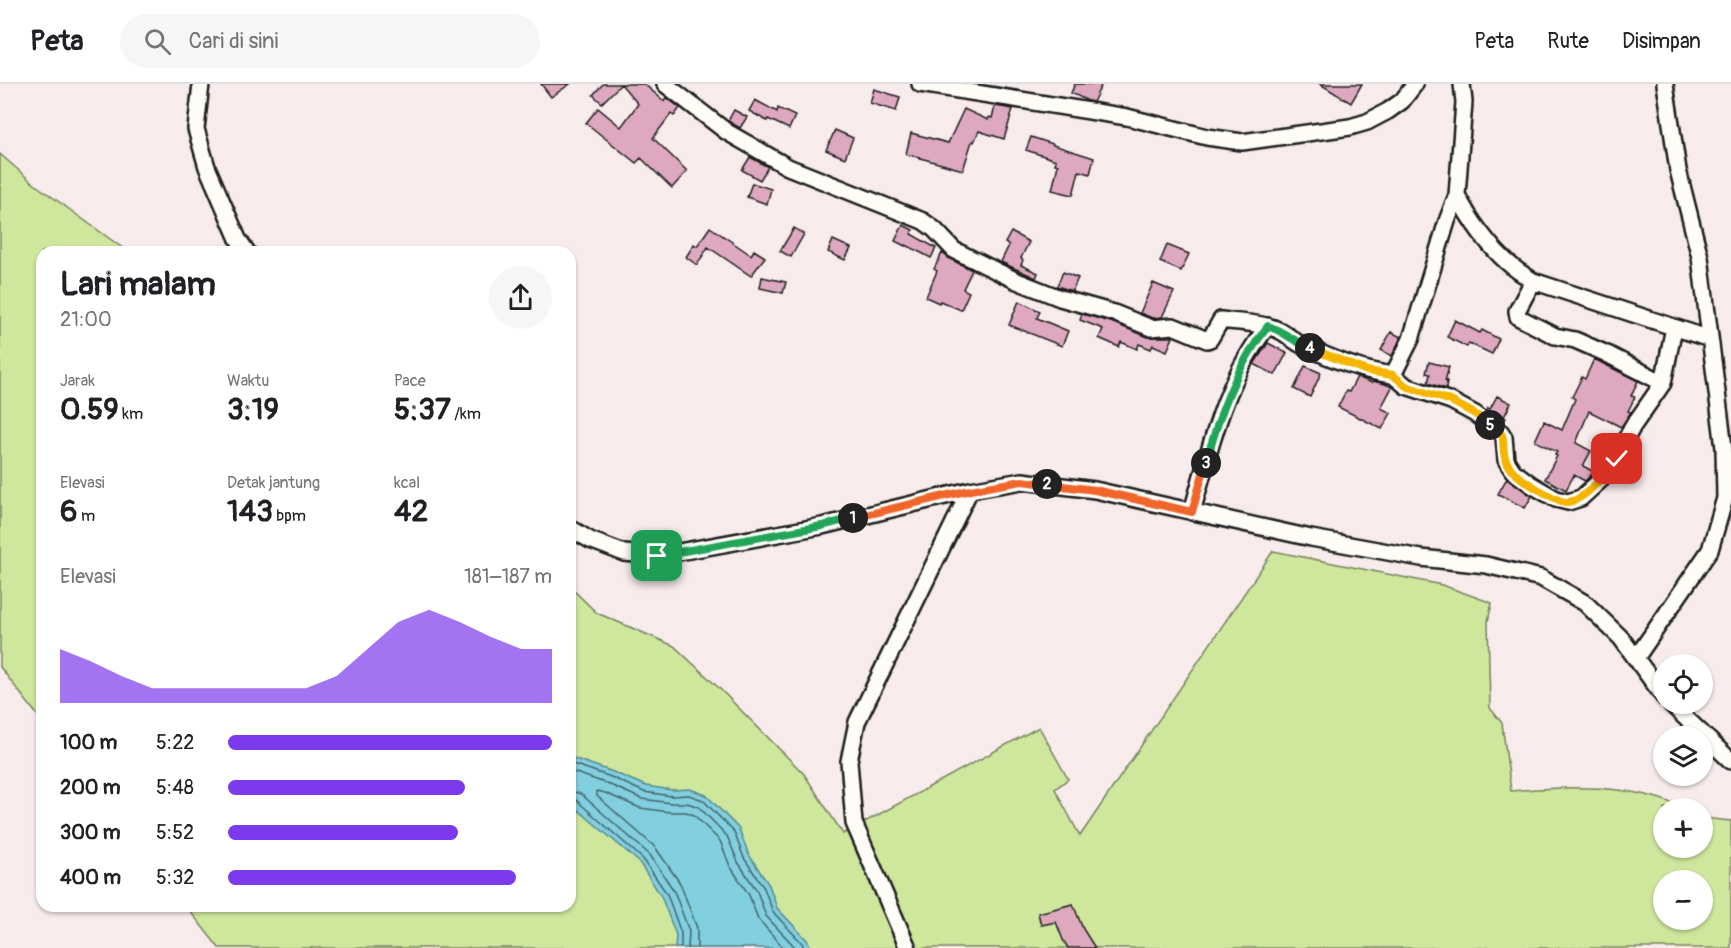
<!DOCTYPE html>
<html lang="id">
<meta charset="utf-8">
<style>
:root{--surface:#fff;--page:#f6f6f6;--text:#202124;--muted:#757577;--line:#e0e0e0;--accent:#7c3aed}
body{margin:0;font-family:Pangolin,sans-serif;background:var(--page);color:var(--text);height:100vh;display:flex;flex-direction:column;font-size:22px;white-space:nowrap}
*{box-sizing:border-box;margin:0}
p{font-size:20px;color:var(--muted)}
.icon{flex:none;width:33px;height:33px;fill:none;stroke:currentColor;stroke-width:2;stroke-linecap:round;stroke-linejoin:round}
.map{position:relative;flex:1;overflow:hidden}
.side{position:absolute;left:36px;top:162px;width:540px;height:666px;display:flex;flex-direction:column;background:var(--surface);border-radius:18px;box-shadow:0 2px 4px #0004}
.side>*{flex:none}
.controls{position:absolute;left:1653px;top:570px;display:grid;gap:12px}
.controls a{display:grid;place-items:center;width:60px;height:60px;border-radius:50%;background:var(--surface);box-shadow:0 2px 4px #0004;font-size:30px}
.pin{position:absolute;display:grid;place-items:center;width:51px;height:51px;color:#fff;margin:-26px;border-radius:12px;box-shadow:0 3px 9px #0006}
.km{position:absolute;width:30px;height:30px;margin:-15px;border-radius:50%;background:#222;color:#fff;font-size:16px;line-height:30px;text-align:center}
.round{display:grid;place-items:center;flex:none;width:63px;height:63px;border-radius:32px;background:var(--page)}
.summary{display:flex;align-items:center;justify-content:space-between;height:102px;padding:0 24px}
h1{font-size:33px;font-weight:800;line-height:45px}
.figures{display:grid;grid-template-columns:repeat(3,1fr);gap:9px;height:102px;padding:6px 24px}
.figures div{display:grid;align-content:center}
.figures b{font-size:30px;font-weight:800}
.figures small{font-size:16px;font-weight:400}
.figures p{font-size:16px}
.chart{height:168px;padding:12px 24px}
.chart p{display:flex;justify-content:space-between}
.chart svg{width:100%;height:108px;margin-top:6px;fill:var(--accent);opacity:.7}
ul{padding:0 24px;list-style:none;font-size:20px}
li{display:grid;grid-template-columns:96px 72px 1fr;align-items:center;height:45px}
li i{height:15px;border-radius:8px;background:var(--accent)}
header{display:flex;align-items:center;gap:36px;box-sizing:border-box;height:84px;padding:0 30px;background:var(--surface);border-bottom:2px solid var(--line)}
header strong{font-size:28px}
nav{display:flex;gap:33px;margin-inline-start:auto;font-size:21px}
.search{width:420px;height:54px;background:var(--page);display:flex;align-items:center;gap:15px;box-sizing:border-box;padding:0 21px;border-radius:33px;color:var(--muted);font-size:22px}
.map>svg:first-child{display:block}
</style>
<header>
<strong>Peta</strong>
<div class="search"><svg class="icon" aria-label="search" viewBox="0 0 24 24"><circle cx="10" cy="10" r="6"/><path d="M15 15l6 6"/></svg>Cari di sini</div>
<nav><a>Peta</a><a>Rute</a><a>Disimpan</a></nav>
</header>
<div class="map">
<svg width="1731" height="864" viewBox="0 0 1731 864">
<rect width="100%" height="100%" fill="#f7ebec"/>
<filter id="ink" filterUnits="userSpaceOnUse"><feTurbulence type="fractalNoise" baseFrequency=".0167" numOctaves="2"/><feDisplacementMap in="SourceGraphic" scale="12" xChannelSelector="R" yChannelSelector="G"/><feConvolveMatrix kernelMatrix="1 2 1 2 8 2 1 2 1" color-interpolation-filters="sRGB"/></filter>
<g filter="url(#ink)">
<path fill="#cee79d" stroke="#75825c" stroke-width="1.5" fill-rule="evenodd" d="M0 70 33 99 128 168H42V637L0 583Z
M1273 467 1442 501 1492 519 1488 537 1490 624 1502 639 1511 707C1566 702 1632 699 1683 724H1664V764H1702L1703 734 1731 737V864H219L186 822H570V503L597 529 674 562 721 606 804 690 843 750 1039 643 1068 695 1055 705 1080 752ZM1664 796H1702V836H1664Z"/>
<path fill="#81cfdf" stroke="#598791" stroke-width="1.5" d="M570 673 613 688 646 702 672 706 690 705 706 711 739 745 749 771 769 801 777 824 807 856 811 864H675L676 851 661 812 639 778 570 719Z"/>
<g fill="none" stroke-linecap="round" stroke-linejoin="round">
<path stroke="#44646a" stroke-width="1.5" d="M570 679 611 693 644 708 672 712 689 711 703 716 734 748 744 774 764 804 773 828 802 859 804 864
M570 687 608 700 642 715 671 719H687L699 723 727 752 738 778 757 807 766 832 796 864
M570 707 581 710 650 771 674 807 689 847 688 864
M570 715 576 716 643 775 667 810 681 849V864
M697 864V844L680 799 655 763 597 712V707L605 709 640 724 670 728H686L694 731 720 757 730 782 749 811 758 835 784 864"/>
</g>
<path fill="#dea8bf" stroke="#1c1c1c" stroke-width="1.5" d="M541 0H570L551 13Z
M603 0H644L664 17 666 13 680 24 674 32 671 30 653 54 687 87 672 104 641 74 636 79 586 39 598 24 621 43 638 20 621 0 602 19 593 11Z
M1075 0H1102L1093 18 1088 17 1071 9Z
M1320 0H1362L1351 19Z
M874 5 900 13 896 27 870 19Z
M755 16 777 28 778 24 795 32 789 45 768 35 767 37 749 27Z
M995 22 1013 25 1004 55 979 47 974 58 972 57 963 86 906 70 911 49 948 59 964 25 988 36 989 33 992 34Z
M734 26 747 33 740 44 728 37Z
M835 46 853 54 845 74 826 66Z
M1031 53 1053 60V61L1094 74 1090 90 1079 87 1073 111 1052 106 1058 81 1055 80 1056 76 1026 66Z
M750 73 768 83 760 96 742 86Z
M752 99 771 105 767 120 747 113Z
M903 141 913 146 911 150 936 164 931 174 906 161 905 162 895 157Z
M710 143 751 171 754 166 765 173 751 192 708 163 697 181 686 173 694 160 697 162Z
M794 144 804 150 791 173 780 167Z
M1011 148 1029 158 1021 174 1023 176 1021 181 1038 189 1036 194 1001 178 1009 161 1005 159Z
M833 156 851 164 845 176 828 168Z
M1167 161 1189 170 1181 187 1160 178Z
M942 169 950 175 972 186 963 205 969 208 961 226 940 217 939 219 926 213 937 187 934 185Z
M1063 188 1078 194 1072 207 1057 202Z
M762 193 786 198 783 209 760 204Z
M1153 199 1174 208 1162 233 1152 234 1140 229Z
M1019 217 1040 227 1037 234 1068 247 1062 262 1009 241Z
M1082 230 1111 238 1148 253H1173L1167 267 1153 261 1151 265 1139 260 1137 265 1121 258 1119 263 1099 254 1103 245 1080 236Z
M1455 236 1480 249 1482 246 1499 255 1492 270 1469 259 1467 263 1447 253Z
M1391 248 1401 253 1392 272 1381 266Z
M1268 259 1287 269 1275 291 1254 280Z
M1594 275 1638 297 1631 312 1635 313 1628 327 1631 328 1621 343 1589 327 1576 359 1591 367 1583 382 1594 388 1585 397 1574 391 1566 406 1545 395 1557 372 1555 371 1557 368 1535 357 1544 337 1562 346 1575 315 1572 313 1582 293 1585 295Z
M1429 278 1449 283 1445 297H1447L1446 305 1428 299 1430 290 1426 289Z
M1305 282 1321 289 1310 313 1294 305Z
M1357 293 1372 299 1373 297 1385 300 1392 303 1381 324 1391 329 1382 345 1338 323 1346 307 1349 308Z
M1497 312 1511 319 1504 333 1506 334 1503 338 1487 327 1488 324 1490 325Z
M1507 394 1532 412 1525 424 1498 410Z
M1073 820 1083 845 1095 864H1068L1063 856 1056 838 1041 841 1038 829Z"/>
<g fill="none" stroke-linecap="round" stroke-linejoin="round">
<defs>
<path id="street" d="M201 0 196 45 207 83 238 155 247 168
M665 0 727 48 788 83 923 137 934 145 954 166 1017 197 1060 214 1114 229 1151 244 1173 242 1207 256 1210 255 1221 236C1240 239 1259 238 1276 245 1285 248 1292 256 1300 260 1329 274 1361 287 1393 291L1411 255 1447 137 1457 111 1464 18 1462 0
M920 0 1127 33 1207 53 1242 58 1350 43 1367 38 1388 27 1402 17 1415 0
M1533 197 1710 255
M1393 291 1406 302 1451 317 1475 330 1489 341 1500 347 1504 353 1506 376 1513 387 1532 401 1556 415 1568 418 1581 414 1605 392 1617 375 1620 366 1633 342 1663 299 1607 270 1575 256 1555 252 1518 233 1517 227 1533 197C1526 192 1519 188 1513 183 1491 166 1469 135 1457 111
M1663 299 1674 243
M1192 428C1210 364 1225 295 1268 242
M570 444 590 456 624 469 657 472 822 442 970 406
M1636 574 1710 466 1725 414 1724 364 1700 173 1678 86 1665 0
M1671 620 1731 677
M908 864 854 739 849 677 857 638 970 406 1022 397 1095 406 1311 454 1421 474 1486 481 1541 494 1585 519 1621 554 1664 613"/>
</defs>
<use href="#street" stroke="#1c1c1c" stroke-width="20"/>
<use href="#street" stroke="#fdfcf7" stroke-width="15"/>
</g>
</g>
<g fill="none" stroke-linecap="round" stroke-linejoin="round" filter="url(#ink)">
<defs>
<path id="split-1" d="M657 472 822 442 853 434"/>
<path id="split-2" d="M853 434 970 406 1022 397 1047 400"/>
<path id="split-3" d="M1047 400 1095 406 1192 428 1206 379"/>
<path id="split-4" d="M1206 379C1219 331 1236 282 1268 242 1283 247 1295 258 1310 264"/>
<path id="split-5" d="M1310 264 1367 287 1393 291 1406 302 1451 317 1475 330 1490 341"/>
<path id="split-6" d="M1490 341C1511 352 1499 359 1506 376 1511 389 1525 397 1536 404 1546 409 1555 416 1565 418 1583 420 1607 388 1617 375"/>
</defs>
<use href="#split-1" stroke="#fff" stroke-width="12"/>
<use href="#split-2" stroke="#fff" stroke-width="12"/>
<use href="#split-3" stroke="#fff" stroke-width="12"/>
<use href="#split-4" stroke="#fff" stroke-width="12"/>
<use href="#split-5" stroke="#fff" stroke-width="12"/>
<use href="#split-6" stroke="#fff" stroke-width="12"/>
<use href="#split-1" stroke="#22a559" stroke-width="8"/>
<use href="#split-2" stroke="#f0652b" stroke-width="8"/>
<use href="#split-3" stroke="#f0652b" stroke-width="8"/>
<use href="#split-4" stroke="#22a559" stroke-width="8"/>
<use href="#split-5" stroke="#f5b400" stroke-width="8"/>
<use href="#split-6" stroke="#f5b400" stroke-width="8"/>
</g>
</svg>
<div class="controls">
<a><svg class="icon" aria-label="locate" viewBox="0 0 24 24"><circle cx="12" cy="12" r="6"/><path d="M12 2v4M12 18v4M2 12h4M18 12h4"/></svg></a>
<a><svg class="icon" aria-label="layers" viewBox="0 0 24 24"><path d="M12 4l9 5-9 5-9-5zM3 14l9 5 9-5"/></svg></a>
<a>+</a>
<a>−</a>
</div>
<div class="pin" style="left:657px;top:472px;background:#1e9e55"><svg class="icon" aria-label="arrive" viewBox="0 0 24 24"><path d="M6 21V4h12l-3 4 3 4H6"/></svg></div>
<div class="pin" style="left:1617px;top:375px;background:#d93025"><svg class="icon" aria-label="check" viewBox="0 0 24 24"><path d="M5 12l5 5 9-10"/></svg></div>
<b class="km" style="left:853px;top:434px">1</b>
<b class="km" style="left:1047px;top:400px">2</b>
<b class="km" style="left:1206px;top:379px">3</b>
<b class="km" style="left:1310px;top:264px">4</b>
<b class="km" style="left:1490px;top:341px">5</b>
<section class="side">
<div class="summary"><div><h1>Lari malam</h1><p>21:00</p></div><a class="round"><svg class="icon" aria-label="share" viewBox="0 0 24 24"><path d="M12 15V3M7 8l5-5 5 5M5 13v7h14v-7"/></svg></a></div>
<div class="figures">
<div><p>Jarak</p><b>0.59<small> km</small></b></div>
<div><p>Waktu</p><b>3:19</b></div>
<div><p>Pace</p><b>5:37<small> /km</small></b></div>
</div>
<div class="figures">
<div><p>Elevasi</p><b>6<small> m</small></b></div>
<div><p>Detak jantung</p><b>143<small> bpm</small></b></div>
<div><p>kcal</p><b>42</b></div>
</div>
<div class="chart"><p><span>Elevasi</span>181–187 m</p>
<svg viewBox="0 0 160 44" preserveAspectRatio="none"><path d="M0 44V22L10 27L20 33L30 38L40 38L50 38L60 38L70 38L80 38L90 33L100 22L110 11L120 6L130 11L140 17L150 22L160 22V44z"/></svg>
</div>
<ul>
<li><b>100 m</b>5:22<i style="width:100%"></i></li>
<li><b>200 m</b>5:48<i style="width:73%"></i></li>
<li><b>300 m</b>5:52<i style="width:71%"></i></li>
<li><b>400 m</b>5:32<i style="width:89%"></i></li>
</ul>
</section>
</div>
